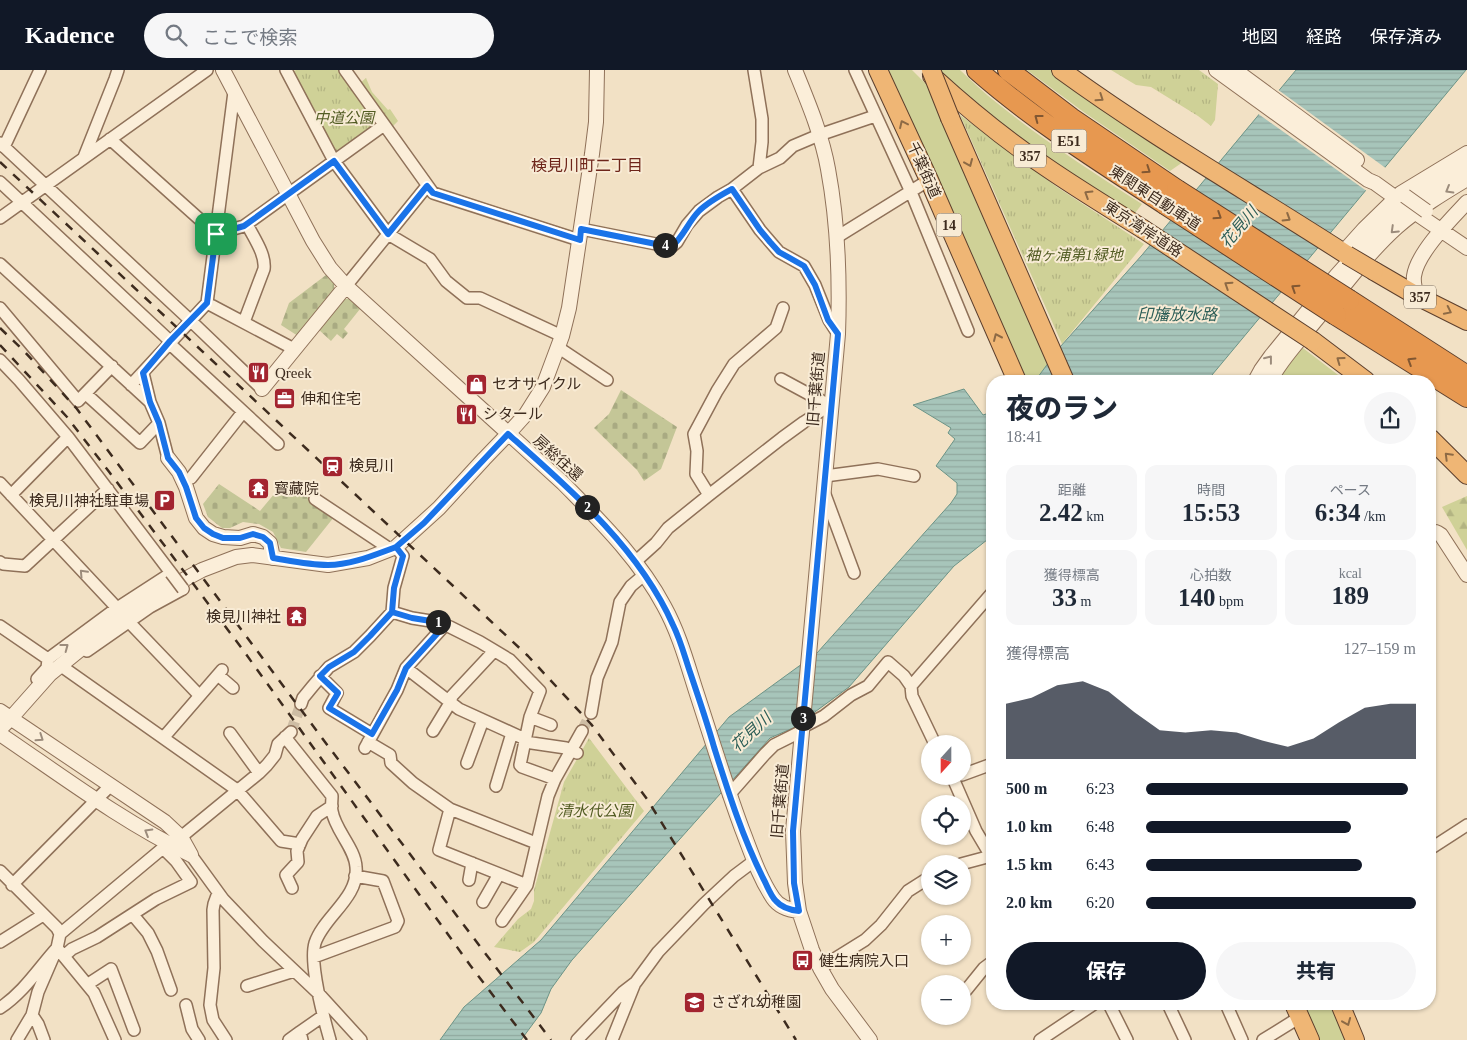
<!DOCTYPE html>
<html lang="ja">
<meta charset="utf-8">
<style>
:root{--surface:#fff;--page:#f6f6f7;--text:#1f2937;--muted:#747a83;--accent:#111827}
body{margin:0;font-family:"Times New Roman","Noto Sans JP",serif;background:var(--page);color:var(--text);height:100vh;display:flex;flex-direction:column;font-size:19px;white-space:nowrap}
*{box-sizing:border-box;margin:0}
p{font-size:16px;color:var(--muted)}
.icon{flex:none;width:28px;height:28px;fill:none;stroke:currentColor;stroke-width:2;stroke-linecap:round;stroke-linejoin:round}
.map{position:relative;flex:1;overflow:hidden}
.details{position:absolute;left:986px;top:305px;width:450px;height:635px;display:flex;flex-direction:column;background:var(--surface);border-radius:20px;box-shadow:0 1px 4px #0004}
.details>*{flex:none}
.needle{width:32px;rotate:201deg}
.controls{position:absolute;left:921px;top:665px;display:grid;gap:10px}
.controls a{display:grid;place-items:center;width:50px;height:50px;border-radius:50%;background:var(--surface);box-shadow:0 1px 4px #0004;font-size:25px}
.pin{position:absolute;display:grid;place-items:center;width:42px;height:42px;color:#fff;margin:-21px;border-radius:10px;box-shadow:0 2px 8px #0006}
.km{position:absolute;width:25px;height:25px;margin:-12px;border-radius:50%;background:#222;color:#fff;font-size:14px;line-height:25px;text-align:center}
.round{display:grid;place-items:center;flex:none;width:52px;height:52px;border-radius:26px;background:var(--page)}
.headline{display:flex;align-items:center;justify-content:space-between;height:85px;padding:0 20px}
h1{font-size:28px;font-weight:800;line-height:38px}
.metrics{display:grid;grid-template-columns:repeat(3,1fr);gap:8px;height:85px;padding:5px 20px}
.metrics div{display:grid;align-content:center;border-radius:12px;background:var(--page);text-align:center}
.metrics b{font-size:25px;font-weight:800}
.metrics small{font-size:14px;font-weight:400}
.metrics p{font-size:14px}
.chart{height:140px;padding:10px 20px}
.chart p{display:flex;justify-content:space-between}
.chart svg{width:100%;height:90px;margin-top:5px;fill:var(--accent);opacity:.7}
.button{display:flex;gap:10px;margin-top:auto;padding:10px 20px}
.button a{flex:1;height:58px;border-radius:30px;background:var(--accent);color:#fff;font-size:20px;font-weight:800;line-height:58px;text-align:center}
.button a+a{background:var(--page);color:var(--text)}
ul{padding:0 20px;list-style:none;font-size:16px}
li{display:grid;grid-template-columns:80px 60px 1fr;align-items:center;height:38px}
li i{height:12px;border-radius:6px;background:var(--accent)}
header{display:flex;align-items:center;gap:30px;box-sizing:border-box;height:70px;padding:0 25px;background:var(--accent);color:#fff}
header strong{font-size:24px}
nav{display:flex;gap:28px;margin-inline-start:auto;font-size:18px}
.search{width:350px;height:45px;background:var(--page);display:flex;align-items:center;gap:12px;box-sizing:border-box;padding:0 18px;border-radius:28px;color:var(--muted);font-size:19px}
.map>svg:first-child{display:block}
</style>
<header>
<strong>Kadence</strong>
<div class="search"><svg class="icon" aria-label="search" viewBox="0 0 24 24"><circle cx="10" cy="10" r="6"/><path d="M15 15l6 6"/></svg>ここで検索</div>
<nav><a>地図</a><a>経路</a><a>保存済み</a></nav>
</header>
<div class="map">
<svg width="1467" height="970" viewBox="0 0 1467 970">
<defs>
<pattern id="forest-firs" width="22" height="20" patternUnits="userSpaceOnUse" patternTransform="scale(1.25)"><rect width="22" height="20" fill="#cfd197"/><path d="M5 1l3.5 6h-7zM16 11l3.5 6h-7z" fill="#b3b482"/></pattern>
<pattern id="cemetery-stones" width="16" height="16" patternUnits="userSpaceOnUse" patternTransform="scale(1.25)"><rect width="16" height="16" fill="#c4c697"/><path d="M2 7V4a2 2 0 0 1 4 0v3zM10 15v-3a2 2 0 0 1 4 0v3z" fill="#a9aa82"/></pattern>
<pattern id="park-tufts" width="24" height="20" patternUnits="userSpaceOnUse" patternTransform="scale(1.25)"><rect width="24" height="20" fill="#cfd197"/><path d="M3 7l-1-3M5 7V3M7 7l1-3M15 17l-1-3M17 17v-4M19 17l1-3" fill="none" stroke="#b3b482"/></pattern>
<pattern id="water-rules" width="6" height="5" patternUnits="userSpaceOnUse" patternTransform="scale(1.25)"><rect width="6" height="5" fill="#a7c5ba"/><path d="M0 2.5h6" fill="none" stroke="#91a99f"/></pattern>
</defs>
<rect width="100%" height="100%" fill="#f2e1c5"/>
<path fill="#cfd197" d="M885 0H912L932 20 1051 291 1036 310 1033 305 1025 311Z
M933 0H960C972 11 984 23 997 33 1043 70 1092 102 1142 134L1132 147 1049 92Z
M1027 0H1052L1089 27 1183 92 1170 101 1085 43Z
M1299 275 1346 311H1275Z
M1301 934H1331L1347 970H1317Z"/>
<path fill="url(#forest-firs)" d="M1467 426V480L1442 437Z"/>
<path fill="url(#cemetery-stones)" d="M326 205 334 214V222L298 266 281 255 289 233Z
M342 229H349L360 239 344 259 348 263 343 269 337 264 331 271 318 259Z
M621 320 677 357 661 399 644 411 637 400 594 358 609 344Z
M285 411 334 447 306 482 281 478 273 462 259 454 243 452 230 458H222L208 447 203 434 219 414 260 441Z"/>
<path fill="url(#park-tufts)" d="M296 0H340L376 50 375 57 337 84 333 83 291 3Z
M1111 0H1199L1218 14 1215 50 1211 56 1198 46 1151 17 1136 15Z
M366 8 372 22 388 40 390 39 398 51 391 58 359 14Z
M960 45 1057 117 1144 174 1062 274Z
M589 668 644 741 534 872 520 882 494 877 518 849 531 839 534 831V820L564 712Z"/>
<path fill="url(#water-rules)" stroke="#6c9487" d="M1296 0H1466L1207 311H1035L1060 277 1142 185Z
M964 319 983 345 992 342V466L954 496 849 617 793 658 770 668 572 890 551 919 541 943 521 970H440L464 937 541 870 729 647 817 583 951 433 957 424V413L936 396 955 369 948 363 951 358 913 335Z"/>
<path fill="#f2e1c5" d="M1277 19 1387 99 1368 122 1257 43Z"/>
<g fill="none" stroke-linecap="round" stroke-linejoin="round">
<path stroke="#cebda4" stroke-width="11" stroke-dasharray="11 5.5" stroke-linecap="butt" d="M582 661 591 643
M291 662 301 634"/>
<defs>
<path id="minor" d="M286 0 334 91 388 164 430 189 446 211 467 228H480L562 266
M345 0 433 123 579 170
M754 0 762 49V72L759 98
M855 0 911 122 968 261
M110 69 216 164 244 156 384 55
M0 73 191 251 262 319
M4 77 40 0
M84 87 115 9 118 0
M0 112 170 271
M732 119 760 160 779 182 804 196 815 215 829 250 838 264
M0 148 207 0
M581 159 671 177 677 172 687 155 699 141 718 127 732 119 759 98 780 88 793 76 819 65 875 46
M837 167 929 110
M0 194 150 332 159 353 168 388
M346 216 427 116
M207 233 294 279
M0 238 78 331 112 296
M244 252 264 199C266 184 253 167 247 154
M169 273 278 374
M559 278 607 310
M0 290 19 310 68 367 171 503 117 538 48 589 47 598 37 609
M143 303 150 332
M781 309 831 336
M131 315 207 233 234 22
M86 324 140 373 159 353
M825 406 878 399 914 406
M191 408 243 342
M0 413 117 538
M824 422 854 503
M11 425 68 367
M709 425 696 404 697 381 694 364 717 321 734 294 776 258 783 238
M315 429 390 479
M0 492 3 494 25 496 108 419
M635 492 656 473 668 458 709 425 782 368 804 352 824 339 831 336
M392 542 412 548 437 552 450 557 480 572 510 590 540 621 530 647 520 695 522 697 555 709
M129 552 199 625
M0 556 48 589
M87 581 150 537 183 519
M64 598 237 720 281 771 300 774
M406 598 459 639 525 669
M218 605 233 618
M320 606 337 623 329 638 372 664
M911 616 912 626 935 674
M301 634 303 628 312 617 329 597 354 582 370 566 392 542 394 518 403 486 396 477
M591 643 597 608 612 572 620 532 631 516 644 505
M530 647 551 655
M803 657 824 646 851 625 868 616 888 592 904 606 911 616 991 524H992
M433 661 450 633 452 626 494 581
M230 663 259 703
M164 667 222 600
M285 667 332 726C332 731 331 737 332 741 335 760 355 778 356 797 359 828 324 846 315 873 309 893 324 949 330 970
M368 672 390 685 391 693 413 713 450 739 536 773
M525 672 566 678 577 683
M365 678 397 620 406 598 445 555
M467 693 483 650
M962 705 992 694
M952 706 976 761 992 788
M496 716 512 663
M729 725 765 684 774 675 802 661
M450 739 439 780 527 815
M1430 779 1467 755
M191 785 223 829 263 871 319 924 361 970
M961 794 991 786
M0 801 57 858 60 864
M469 810 472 793
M12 815 111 715
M292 818 286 805 298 792 297 781 302 769 317 746 332 736
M218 823 214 834 213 840 214 898 210 935 213 950 226 970
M483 832 499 804
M133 845 148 863 157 881 171 920
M502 851 527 815 548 726 555 709 582 661
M0 872 43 845
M64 886 72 879 97 867 156 829 191 812 176 791 163 778
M314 887 395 857 398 851 383 811 355 806
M820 898 865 870 881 855 908 821 930 807
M88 914 111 899 134 960
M247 916 294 901
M963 924 984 898 992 892
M1109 934 1127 970
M1168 934 1185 970
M1226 934 1242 970
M186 935 192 959 199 970
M0 938C24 922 38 899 57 878L94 923 115 970
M32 945 38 954 44 970
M300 962 323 946
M17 970 32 945 38 922 57 878 60 864 163 778 181 767 259 703 267 695 275 685 278 674 291 662
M289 970 300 962 302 970
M577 970 623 922 636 912 658 882 704 834 734 806 754 791
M612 970 635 913
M1040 970 1094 934
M1263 970 1300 947"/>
<path id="tertiary" d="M223 0 313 171 330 198 346 216 563 413C600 451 639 489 664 536 679 563 687 593 696 621 711 667 725 713 742 759 751 782 759 807 773 828 779 837 789 840 799 841
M795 0C808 32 822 65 828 99 838 153 840 209 838 264L793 761 795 813 799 841 812 880 820 898 832 919 870 970
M1216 0 1368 110 1375 113 1400 131
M1235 0 1357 90
M1420 146 1467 178
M1347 178 1364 159 1401 123 1467 83
M1417 226C1415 219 1413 213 1414 206 1417 183 1451 149 1467 132
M1255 311 1261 300 1271 286 1336 206 1388 148 1413 127 1467 95
M1270 311C1281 289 1301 269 1316 250 1342 219 1367 184 1397 157 1419 138 1442 124 1467 109
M262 319 346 216
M168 388 179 402 186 417 196 448 204 458 213 464 223 467 240 468 253 464 263 467 270 473 273 488
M1430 463C1435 461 1437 462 1441 465L1467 505
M0 641 165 752 181 767 191 785
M0 659 11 648 50 604 98 565 146 530 202 500 236 487 252 485 328 495 368 488 396 477 439 438 484 389 508 364 526 344 543 317 562 266 569 238 592 84 596 52 597 0
M0 664C62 706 123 752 191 785"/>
<path id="trunk" d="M878 0 929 110 1017 311
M1061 0C1153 67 1251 123 1347 185
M932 6C968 39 1006 70 1046 97 1078 119 1111 139 1143 159
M950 48 1065 311
M1374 201 1417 226 1467 251
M1313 271 1366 311
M1430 368 1467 405
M1294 934 1310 970
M1340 934 1355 970"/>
<path id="motorway" d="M977 0C1035 51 1101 92 1165 134
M1008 0 1071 48 1177 120
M1349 230 1467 306
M1336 245 1467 327"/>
</defs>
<use href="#minor" stroke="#8f7159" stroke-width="14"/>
<use href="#tertiary" stroke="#8f7159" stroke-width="16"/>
<use href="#trunk" stroke="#5c3f2d" stroke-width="20"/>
<use href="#motorway" stroke="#5c3f2d" stroke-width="22"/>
<use href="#minor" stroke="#fbeed9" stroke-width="11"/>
<use href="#tertiary" stroke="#fbeed9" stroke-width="14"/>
<use href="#trunk" stroke="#efb675" stroke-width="18"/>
<use href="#motorway" stroke="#e79850" stroke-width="20"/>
<path stroke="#3d2b1e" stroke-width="2.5" stroke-dasharray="9 9" stroke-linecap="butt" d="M0 92 528 586 591 654 647 729 796 970
M0 258 24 281 77 339 325 672 551 970
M0 275 67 347 110 403 243 580 470 895 527 970"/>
<defs>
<path id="minor-bridge" d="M171 503 183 519"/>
<path id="tertiary-bridge" d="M1405 126 1426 141"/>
<path id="trunk-bridge" d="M931 0 950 48
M1143 159 1313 271
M1347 185 1374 201"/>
<path id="motorway-bridge" d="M1177 120 1349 230
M1165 134 1336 245"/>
</defs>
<use href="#minor-bridge" stroke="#8f7159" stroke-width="14" stroke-linecap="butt"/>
<use href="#tertiary-bridge" stroke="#8f7159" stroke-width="16" stroke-linecap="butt"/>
<use href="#trunk-bridge" stroke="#5c3f2d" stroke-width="20" stroke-linecap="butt"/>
<use href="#motorway-bridge" stroke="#5c3f2d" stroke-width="22" stroke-linecap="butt"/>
<use href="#minor-bridge" stroke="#fbeed9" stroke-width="11"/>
<use href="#tertiary-bridge" stroke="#fbeed9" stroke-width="14"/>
<use href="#trunk-bridge" stroke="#efb675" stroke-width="18"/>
<use href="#motorway-bridge" stroke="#e79850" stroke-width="20"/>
</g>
<defs><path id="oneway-chevron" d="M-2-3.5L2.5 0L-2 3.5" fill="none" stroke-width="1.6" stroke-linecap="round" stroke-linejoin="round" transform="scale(1.25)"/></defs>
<g stroke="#8d6a45">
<use href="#oneway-chevron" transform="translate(1100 28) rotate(34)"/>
<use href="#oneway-chevron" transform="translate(903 54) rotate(-115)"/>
<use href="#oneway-chevron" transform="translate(969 93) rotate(67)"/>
<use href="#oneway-chevron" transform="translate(1088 124) rotate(-148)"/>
<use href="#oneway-chevron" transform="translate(1287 148) rotate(32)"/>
<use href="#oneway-chevron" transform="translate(1228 215) rotate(-147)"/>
<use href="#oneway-chevron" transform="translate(1448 241) rotate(26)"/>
<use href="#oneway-chevron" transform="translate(997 267) rotate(-114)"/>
<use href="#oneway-chevron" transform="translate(1340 290) rotate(-144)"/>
<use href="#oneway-chevron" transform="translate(1448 386) rotate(-135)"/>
<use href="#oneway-chevron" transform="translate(1347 952) rotate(68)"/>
</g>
<g stroke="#815732">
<use href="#oneway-chevron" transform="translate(1038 48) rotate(-143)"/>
<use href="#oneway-chevron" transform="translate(1147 100) rotate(34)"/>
<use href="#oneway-chevron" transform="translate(1218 146) rotate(33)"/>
<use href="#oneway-chevron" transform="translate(1295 218) rotate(-147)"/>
<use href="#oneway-chevron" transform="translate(1411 291) rotate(-148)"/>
</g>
<g stroke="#9c8c7c">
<use href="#oneway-chevron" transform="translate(1449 120) rotate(150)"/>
<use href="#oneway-chevron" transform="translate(1394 160) rotate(136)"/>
<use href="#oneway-chevron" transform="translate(1269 289) rotate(-52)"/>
<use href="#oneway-chevron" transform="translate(83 503) rotate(-133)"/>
<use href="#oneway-chevron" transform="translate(65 577) rotate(-37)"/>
<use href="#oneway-chevron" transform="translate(40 668) rotate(34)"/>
<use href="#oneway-chevron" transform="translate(148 762) rotate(-149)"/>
</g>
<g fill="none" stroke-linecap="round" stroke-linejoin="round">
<defs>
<path id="route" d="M216 164 207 233 170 271 143 303 150 332 159 353 168 388 179 402 186 417 196 448 204 458 213 464 223 468H240L253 464 263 467 270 473 273 488C291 491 309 495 328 495 351 495 374 485 396 477L403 486 394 518 392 542 412 548 437 552 445 555 406 598 397 620 372 664 329 638 338 623 320 606 329 597 354 582 370 566 392 542 394 518 403 486 396 477 424 453 508 364C570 419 639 478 673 555 681 571 685 588 691 605 699 629 707 652 714 677 728 721 742 766 763 808 767 815 770 825 776 831 782 838 790 840 799 841L794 813 793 761 838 264 828 250 815 215 804 196 779 182 770 172 760 160 732 119C721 125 708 132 699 141 688 152 683 168 671 177L581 159 580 170 433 123 427 116 388 164 334 91 244 156 216 164"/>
</defs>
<use href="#route" stroke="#fff" stroke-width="10"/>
<use href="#route" stroke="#1a73e8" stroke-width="6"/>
</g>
<defs>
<symbol id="restaurant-square" viewBox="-11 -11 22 22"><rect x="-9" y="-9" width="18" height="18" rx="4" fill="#a3242f" stroke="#f8ebd5"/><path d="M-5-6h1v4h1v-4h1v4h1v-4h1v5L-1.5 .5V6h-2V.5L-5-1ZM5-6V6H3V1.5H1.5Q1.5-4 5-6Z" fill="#fff"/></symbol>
<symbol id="shop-square" viewBox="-11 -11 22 22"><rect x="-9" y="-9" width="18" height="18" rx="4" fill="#a3242f" stroke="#f8ebd5"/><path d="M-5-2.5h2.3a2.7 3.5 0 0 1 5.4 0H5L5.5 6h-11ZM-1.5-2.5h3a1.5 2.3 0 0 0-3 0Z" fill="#fff"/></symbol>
<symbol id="office-square" viewBox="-11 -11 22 22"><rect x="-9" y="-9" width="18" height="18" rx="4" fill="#a3242f" stroke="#f8ebd5"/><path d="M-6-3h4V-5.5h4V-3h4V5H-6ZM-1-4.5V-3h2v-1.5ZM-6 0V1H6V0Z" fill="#fff"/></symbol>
<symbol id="station-square" viewBox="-11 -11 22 22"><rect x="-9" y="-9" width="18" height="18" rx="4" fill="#a3242f" stroke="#f8ebd5"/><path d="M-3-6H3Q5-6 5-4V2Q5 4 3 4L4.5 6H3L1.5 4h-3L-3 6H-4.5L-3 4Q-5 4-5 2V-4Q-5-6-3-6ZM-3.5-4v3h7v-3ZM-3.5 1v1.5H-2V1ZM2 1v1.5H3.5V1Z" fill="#fff"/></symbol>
<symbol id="temple-square" viewBox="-11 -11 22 22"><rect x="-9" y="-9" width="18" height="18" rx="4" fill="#a3242f" stroke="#f8ebd5"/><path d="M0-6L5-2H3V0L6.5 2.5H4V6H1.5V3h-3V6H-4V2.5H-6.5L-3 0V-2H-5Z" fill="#fff"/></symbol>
<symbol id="parking-square" viewBox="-11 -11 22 22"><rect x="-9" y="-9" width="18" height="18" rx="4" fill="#a3242f" stroke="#f8ebd5"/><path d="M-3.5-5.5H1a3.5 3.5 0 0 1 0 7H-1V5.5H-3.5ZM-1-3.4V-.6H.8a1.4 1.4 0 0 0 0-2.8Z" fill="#fff"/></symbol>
<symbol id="bus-square" viewBox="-11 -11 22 22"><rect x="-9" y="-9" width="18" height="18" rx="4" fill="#a3242f" stroke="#f8ebd5"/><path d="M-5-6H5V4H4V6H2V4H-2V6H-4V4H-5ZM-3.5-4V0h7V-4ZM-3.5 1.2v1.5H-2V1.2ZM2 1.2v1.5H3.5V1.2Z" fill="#fff"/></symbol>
<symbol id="school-square" viewBox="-11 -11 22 22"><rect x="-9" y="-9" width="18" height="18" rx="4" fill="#a3242f" stroke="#f8ebd5"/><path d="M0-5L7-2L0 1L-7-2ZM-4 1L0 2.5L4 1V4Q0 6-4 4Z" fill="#fff"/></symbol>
</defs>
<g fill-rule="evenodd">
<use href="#restaurant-square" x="246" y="290" width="25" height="25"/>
<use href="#shop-square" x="464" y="302" width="25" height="25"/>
<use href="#office-square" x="272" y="316" width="25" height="25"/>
<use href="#restaurant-square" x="454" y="332" width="25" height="25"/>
<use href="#station-square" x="320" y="384" width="25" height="25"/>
<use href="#temple-square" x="246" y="406" width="25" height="25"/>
<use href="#parking-square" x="152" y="418" width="25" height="25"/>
<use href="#temple-square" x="284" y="534" width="25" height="25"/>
<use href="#bus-square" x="790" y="878" width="25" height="25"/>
<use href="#school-square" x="682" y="920" width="25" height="25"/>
</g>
<g text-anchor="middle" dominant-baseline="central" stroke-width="4" stroke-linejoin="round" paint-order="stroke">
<g fill="#f8ebd5" stroke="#756555" stroke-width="1">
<rect x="1051.5" y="59.5" width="35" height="23" rx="4"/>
<rect x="1014" y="74.5" width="32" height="23" rx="4"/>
<rect x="936.5" y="143.5" width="25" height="23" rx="4"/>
<rect x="1404" y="215.5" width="32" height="23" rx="4"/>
</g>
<g font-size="14" font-weight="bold" fill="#3d2b1e">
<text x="1069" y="71">E51</text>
<text x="1030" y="86">357</text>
<text x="949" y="155">14</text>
<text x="1420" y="227">357</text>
</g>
<g font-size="15" font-style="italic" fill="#525c23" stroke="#f8ebd5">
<text x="344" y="48">中道公園</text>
<text x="1074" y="185">袖ヶ浦第1緑地</text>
<text x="595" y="741">清水代公園</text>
</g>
<g font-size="15" fill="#3d2b1e" stroke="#f8ebd5">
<text transform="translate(924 100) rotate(66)">千葉街道</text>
<text transform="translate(1155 128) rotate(33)">東関東自動車道</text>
<text transform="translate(1143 159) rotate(33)">東京湾岸道路</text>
<text transform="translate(816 319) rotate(-85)">旧千葉街道</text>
<text transform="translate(558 388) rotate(42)">房総往還</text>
<text transform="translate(780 731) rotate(-85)">旧千葉街道</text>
</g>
<g font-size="15" fill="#3d2b1e" stroke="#f8ebd5" text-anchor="start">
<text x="275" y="303">Qreek</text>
<text x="492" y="314">セオサイクル</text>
<text x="301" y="329">伸和住宅</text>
<text x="483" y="344">シタール</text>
<text x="349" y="396">検見川</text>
<text x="274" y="419">寳藏院</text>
<text x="149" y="431" text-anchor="end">検見川神社駐車場</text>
<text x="281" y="547" text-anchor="end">検見川神社</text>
<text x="819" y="891">健生病院入口</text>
<text x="711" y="932">さざれ幼稚園</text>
</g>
<g font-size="16" fill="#6e251a" stroke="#f8ebd5">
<text x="587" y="95">検見川町二丁目</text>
</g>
<g font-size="16" font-style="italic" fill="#2c5e57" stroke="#f8ebd5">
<text transform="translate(1239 157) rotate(-50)">花見川</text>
<text x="1177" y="244">印旛放水路</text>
<text transform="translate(751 662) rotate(-43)">花見川</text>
</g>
</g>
</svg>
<div class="controls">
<a><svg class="needle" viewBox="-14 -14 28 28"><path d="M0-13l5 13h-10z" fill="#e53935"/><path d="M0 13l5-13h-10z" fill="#747a83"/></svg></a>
<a><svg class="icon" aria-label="locate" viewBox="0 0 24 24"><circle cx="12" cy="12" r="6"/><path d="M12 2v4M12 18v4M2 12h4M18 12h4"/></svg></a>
<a><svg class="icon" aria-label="layers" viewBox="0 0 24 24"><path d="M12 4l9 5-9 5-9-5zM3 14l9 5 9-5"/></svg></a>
<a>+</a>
<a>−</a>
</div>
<div class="pin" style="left:216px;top:164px;background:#1e9e55"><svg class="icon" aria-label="arrive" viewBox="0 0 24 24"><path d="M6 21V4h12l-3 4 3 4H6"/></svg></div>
<b class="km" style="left:438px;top:552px">1</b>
<b class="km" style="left:587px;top:437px">2</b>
<b class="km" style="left:803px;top:648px">3</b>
<b class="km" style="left:665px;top:175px">4</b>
<section class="details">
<div class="headline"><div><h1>夜のラン</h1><p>18:41</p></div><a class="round"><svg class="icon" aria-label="share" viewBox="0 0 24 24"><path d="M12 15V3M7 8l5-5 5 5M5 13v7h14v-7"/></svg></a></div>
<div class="metrics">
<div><p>距離</p><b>2.42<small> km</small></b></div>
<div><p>時間</p><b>15:53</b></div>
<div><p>ペース</p><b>6:34<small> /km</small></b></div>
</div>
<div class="metrics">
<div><p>獲得標高</p><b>33<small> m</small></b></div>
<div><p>心拍数</p><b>140<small> bpm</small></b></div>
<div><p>kcal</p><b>189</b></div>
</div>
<div class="chart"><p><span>獲得標高</span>127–159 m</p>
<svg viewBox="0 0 160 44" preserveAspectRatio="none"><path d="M0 44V17L10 14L20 8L30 6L40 11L50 21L60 30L70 31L80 30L90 31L100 35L110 38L120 34L130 26L140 19L150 17L160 17V44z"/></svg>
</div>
<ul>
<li><b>500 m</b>6:23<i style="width:97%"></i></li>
<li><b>1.0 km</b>6:48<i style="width:76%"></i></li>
<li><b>1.5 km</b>6:43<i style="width:80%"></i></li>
<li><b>2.0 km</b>6:20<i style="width:100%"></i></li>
</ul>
<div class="button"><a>保存</a><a>共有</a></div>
</section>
</div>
